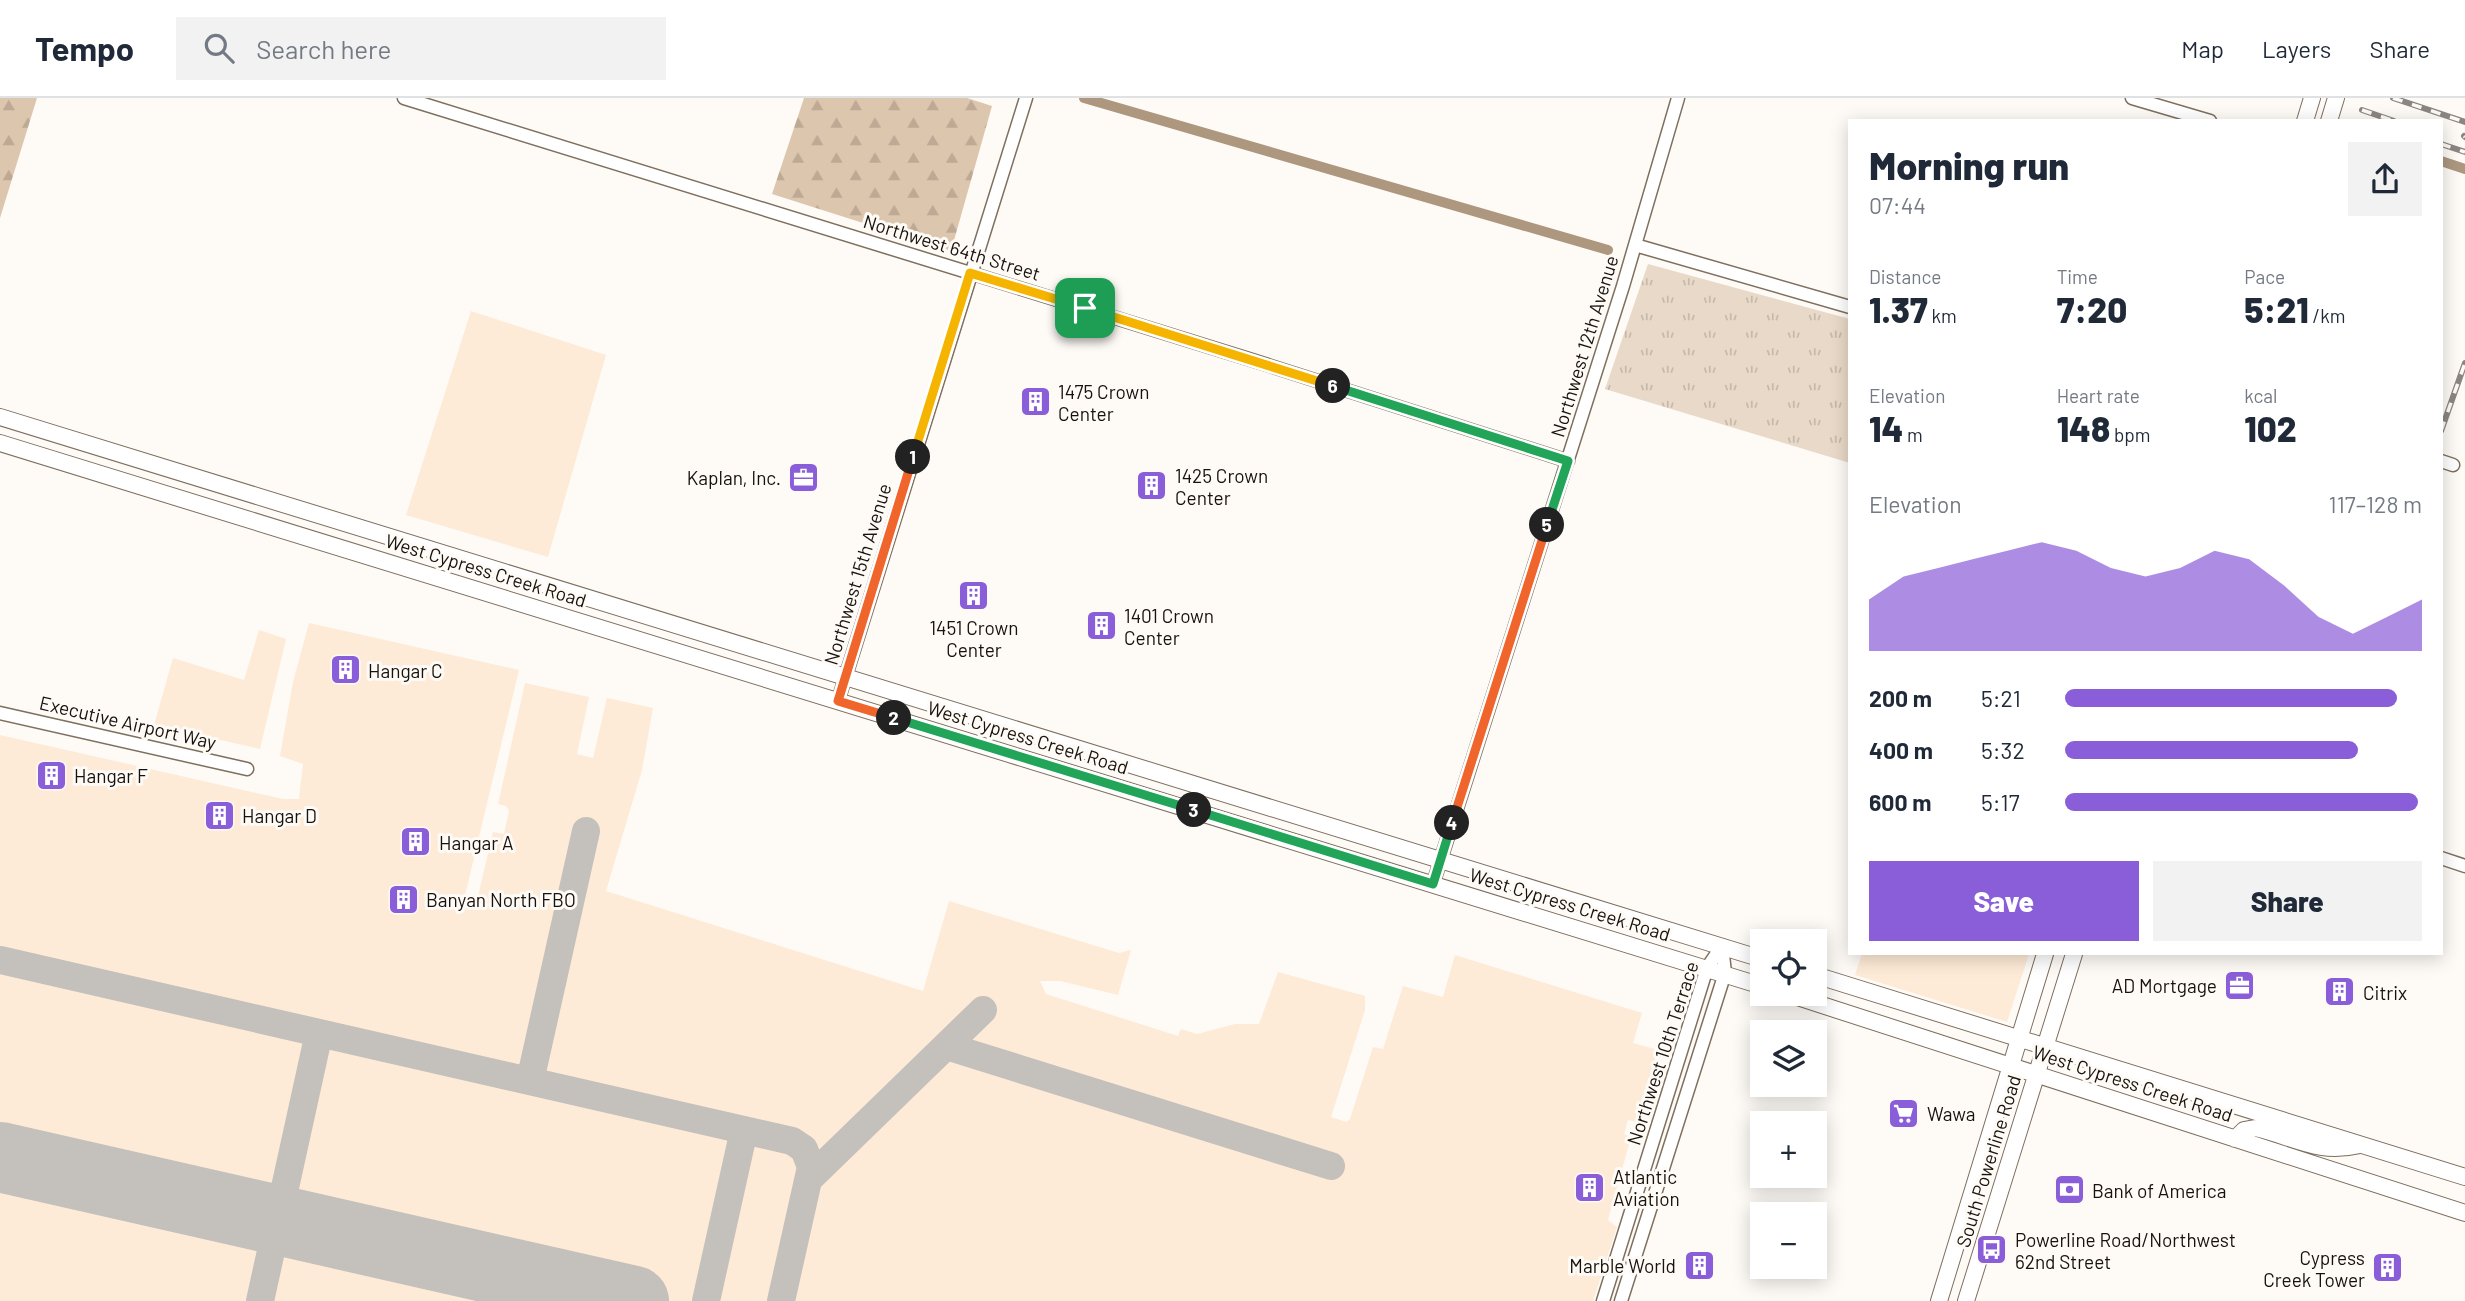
<!DOCTYPE html>
<meta charset="utf-8">
<style>
:root{--surface:#fff;--page:#f2f2f3;--text:#1f2937;--muted:#747a83;--line:#e0e1e3;--accent:#8a5ed8}
body{margin:0;font-family:Barlow,sans-serif;background:var(--page);color:var(--text);height:100vh;display:flex;flex-direction:column;font-size:26px;white-space:nowrap}
*{box-sizing:border-box;margin:0}
p{font-size:23px;color:var(--muted)}
.icon{flex:none;width:38px;height:38px;fill:none;stroke:currentColor;stroke-width:2;stroke-linecap:round;stroke-linejoin:round}
.map{position:relative;flex:1;overflow:hidden}
.panel{position:absolute;left:1848px;top:21px;width:595px;height:836px;display:flex;flex-direction:column;background:var(--surface);border-radius:0px;box-shadow:0 4px 18px #0003}
.panel>*{flex:none}
.controls{position:absolute;left:1750px;top:831px;display:grid;gap:14px}
.controls a{display:grid;place-items:center;width:77px;height:77px;border-radius:0px;background:var(--surface);box-shadow:0 4px 18px #0003;font-size:35px}
.pin{position:absolute;display:grid;place-items:center;width:60px;height:60px;color:#fff;margin:-30px;border-radius:14px;box-shadow:0 4px 10px #0006}
.km{position:absolute;width:35px;height:35px;margin:-18px;border-radius:50%;background:#222;color:#fff;font-size:19px;line-height:35px;text-align:center}
.round{display:grid;place-items:center;flex:none;width:74px;height:74px;border-radius:0px;background:var(--page)}
.head{display:flex;align-items:center;justify-content:space-between;height:119px;padding:0 21px}
h1{font-size:38px;font-weight:800;line-height:52px}
.figures{display:grid;grid-template-columns:repeat(3,1fr);gap:10px;height:119px;padding:7px 21px}
.figures div{display:grid;align-content:center}
.figures b{font-size:35px;font-weight:800}
.figures small{font-size:19px;font-weight:400}
.figures p{font-size:19px}
.chart{height:196px;padding:14px 21px}
.chart p{display:flex;justify-content:space-between}
.chart svg{width:100%;height:126px;margin-top:7px;fill:var(--accent);opacity:.7}
.cta{display:flex;gap:14px;margin-top:auto;padding:14px 21px}
.cta a{flex:1;height:80px;border-radius:0px;background:var(--accent);color:#fff;font-size:28px;font-weight:800;line-height:80px;text-align:center}
.cta a+a{background:var(--page);color:var(--text)}
ul{padding:0 21px;list-style:none;font-size:23px}
li{display:grid;grid-template-columns:112px 84px 1fr;align-items:center;height:52px}
li i{height:18px;border-radius:9px;background:var(--accent)}
header{display:flex;align-items:center;gap:42px;box-sizing:border-box;height:98px;padding:0 35px;background:var(--surface);border-bottom:2px solid var(--line)}
header strong{font-size:33px}
nav{display:flex;gap:38px;margin-inline-start:auto;font-size:24px}
.search{width:490px;height:63px;background:var(--page);display:flex;align-items:center;gap:18px;box-sizing:border-box;padding:0 24px;border-radius:0px;color:var(--muted);font-size:26px}
.map>svg:first-child{display:block}
</style>
<header>
<strong>Tempo</strong>
<div class="search"><svg class="icon" aria-label="search" viewBox="0 0 24 24"><circle cx="10" cy="10" r="6"/><path d="M15 15l6 6"/></svg>Search here</div>
<nav><a>Map</a><a>Layers</a><a>Share</a></nav>
</header>
<div class="map">
<svg width="2465" height="1203" viewBox="0 0 2465 1203">
<defs>
<pattern id="grass-tufts" width="24" height="20" patternUnits="userSpaceOnUse" patternTransform="scale(1.75)"><rect width="24" height="20" fill="#e9d9c8"/><path d="M3 7l-1-3M5 7V3M7 7l1-3M15 17l-1-3M17 17v-4M19 17l1-3" fill="none" stroke="#c7b9ab"/></pattern>
<pattern id="forest-firs" width="22" height="20" patternUnits="userSpaceOnUse" patternTransform="scale(1.75)"><rect width="22" height="20" fill="#ddc6ae"/><path d="M5 1l3.5 6h-7zM16 11l3.5 6h-7z" fill="#bda994"/></pattern>
</defs>
<rect width="100%" height="100%" fill="#fefaf6"/>
<path fill="#feebd7" d="M471 213 606 257 548 459 406 417Z
M309 525 519 572 462 810 472 812 476 807 493 734 504 736 509 713 506 708 498 706 525 585 589 599 577 656 593 660 607 600 653 610 642 672 606 793 923 893 949 803 1119 855 1131 852 1118 897 1060 883H1040L1046 896 1178 938 1181 931 1197 936 1235 926H1259L1278 874 1365 898V912L1331 1019 1346 1024 1350 1021 1373 949 1383 951 1403 888 1443 899 1455 857 1642 915 1633 945 1658 952 1636 1024 1628 1022 1624 1036 1631 1039 1608 1122 1617 1129 1593 1203H0V637L283 701H299L303 666 280 658 293 584Z
M259 532 286 541 260 651 154 627 173 560 244 582Z
M1862 856H2029L2007 924 1855 877Z"/>
<path fill="url(#grass-tufts)" d="M1648 166 1850 221V365L1605 291Z"/>
<path fill="url(#forest-firs)" d="M0 0H37L0 120Z
M804 0H967L992 8 951 153 772 96Z"/>
<g fill="none" stroke-linecap="round" stroke-linejoin="round">
<path stroke="#ad977f" stroke-width="10" d="M1084 0 1608 152
M2441 63 2465 71"/>
<path stroke="#c4c0bc" stroke-width="28" d="M0 862 792 1043 804 1051 811 1069 781 1203
M946 948 1331 1068
M530 983 586 733
M810 1080 983 912
M260 1203 319 935
M706 1203 744 1032"/>
<path stroke="#c4c0bc" stroke-width="70" d="M0 1059 634 1203"/>
<defs>
<path id="minor" d="M404 0 1255 263 1568 363
M2132 0 2210 23
M1635 147 1850 209
M2441 363 2453 367
M838 603 1026 0
M0 615 247 671
M2441 760 2465 768
M1433 786 1623 188 1678 0
M1603 1203 1707 870 1722 848
M1621 1203 1725 875 1722 848"/>
<path id="major" d="M2305 23 2312 0
M2329 23 2336 0
M0 319 1762 861
M0 345 1762 888
M1815 877 2465 1079
M1788 896 2465 1115
M2235 1041 2244 1032 2255 1030C2295 1039 2317 1057 2360 1047
M1939 1203 2045 856
M1966 1203 2074 856"/>
</defs>
<use href="#minor" stroke="#7e6f5e" stroke-width="15"/>
<use href="#major" stroke="#7e6f5e" stroke-width="18"/>
<use href="#minor" stroke="#fff" stroke-width="12"/>
<use href="#major" stroke="#fff" stroke-width="16"/>
<defs>
<path id="rail" d="M2393 0 2465 24
M2362 12 2394 23
M2464 38 2465 39
M2441 46 2465 54
M2441 333 2465 265"/>
</defs>
<use href="#rail" stroke="#8b8681" stroke-width="6"/>
<use href="#rail" stroke="#fefaf6" stroke-width="3.5" stroke-dasharray="10" stroke-linecap="butt"/>
</g>
<g fill="none" stroke-linecap="round" stroke-linejoin="round">
<defs>
<path id="split-1" d="M913 359 970 175 1085 210"/>
<path id="split-2" d="M894 620 838 603 913 359"/>
<path id="split-3" d="M894 620 1194 712"/>
<path id="split-4" d="M1194 712 1433 786 1452 725"/>
<path id="split-5" d="M1452 725 1547 427"/>
<path id="split-6" d="M1333 288 1568 363 1547 427"/>
<path id="split-7" d="M1085 210 1333 288"/>
</defs>
<use href="#split-1" stroke="#fff" stroke-width="14"/>
<use href="#split-2" stroke="#fff" stroke-width="14"/>
<use href="#split-3" stroke="#fff" stroke-width="14"/>
<use href="#split-4" stroke="#fff" stroke-width="14"/>
<use href="#split-5" stroke="#fff" stroke-width="14"/>
<use href="#split-6" stroke="#fff" stroke-width="14"/>
<use href="#split-7" stroke="#fff" stroke-width="14"/>
<use href="#split-1" stroke="#f5b400" stroke-width="9"/>
<use href="#split-2" stroke="#f0652b" stroke-width="9"/>
<use href="#split-3" stroke="#22a559" stroke-width="9"/>
<use href="#split-4" stroke="#22a559" stroke-width="9"/>
<use href="#split-5" stroke="#f0652b" stroke-width="9"/>
<use href="#split-6" stroke="#22a559" stroke-width="9"/>
<use href="#split-7" stroke="#f5b400" stroke-width="9"/>
</g>
<defs>
<symbol id="building-square" viewBox="-11 -11 22 22"><rect x="-9" y="-9" width="18" height="18" rx="4" fill="#8a5ed8" stroke="#fefaf6"/><path d="M-4-6H4V6H1V3H-1V6H-4ZM-2.5-4.3h1.7v1.8h-1.7ZM.8-4.3h1.7v1.8H.8ZM-2.5-1h1.7V.8h-1.7ZM.8-1h1.7V.8H.8Z" fill="#fff"/></symbol>
<symbol id="office-square" viewBox="-11 -11 22 22"><rect x="-9" y="-9" width="18" height="18" rx="4" fill="#8a5ed8" stroke="#fefaf6"/><path d="M-6-3h4V-5.5h4V-3h4V5H-6ZM-1-4.5V-3h2v-1.5ZM-6 0V1H6V0Z" fill="#fff"/></symbol>
<symbol id="supermarket-square" viewBox="-11 -11 22 22"><rect x="-9" y="-9" width="18" height="18" rx="4" fill="#8a5ed8" stroke="#fefaf6"/><path d="M-6-5.5h2.5l.6 2H6L4.5 2H-2.5L-4.4-4H-6ZM-1.5 3.2a1.3 1.3 0 1 0 .1 0ZM3 3.2a1.3 1.3 0 1 0 .1 0Z" fill="#fff"/></symbol>
<symbol id="bank-square" viewBox="-11 -11 22 22"><rect x="-9" y="-9" width="18" height="18" rx="4" fill="#8a5ed8" stroke="#fefaf6"/><path d="M-6-4H6V4H-6ZM0-2.3a2.3 2.3 0 1 0 0 4.6a2.3 2.3 0 1 0 0-4.6Z" fill="#fff"/></symbol>
<symbol id="bus-square" viewBox="-11 -11 22 22"><rect x="-9" y="-9" width="18" height="18" rx="4" fill="#8a5ed8" stroke="#fefaf6"/><path d="M-5-6H5V4H4V6H2V4H-2V6H-4V4H-5ZM-3.5-4V0h7V-4ZM-3.5 1.2v1.5H-2V1.2ZM2 1.2v1.5H3.5V1.2Z" fill="#fff"/></symbol>
</defs>
<g fill-rule="evenodd">
<use href="#building-square" x="1018" y="286" width="35" height="35"/>
<use href="#office-square" x="786" y="362" width="35" height="35"/>
<use href="#building-square" x="1134" y="370" width="35" height="35"/>
<use href="#building-square" x="956" y="480" width="35" height="35"/>
<use href="#building-square" x="1084" y="510" width="35" height="35"/>
<use href="#building-square" x="328" y="554" width="35" height="35"/>
<use href="#building-square" x="34" y="660" width="35" height="35"/>
<use href="#building-square" x="202" y="700" width="35" height="35"/>
<use href="#building-square" x="398" y="726" width="35" height="35"/>
<use href="#building-square" x="386" y="784" width="35" height="35"/>
<use href="#office-square" x="2222" y="870" width="35" height="35"/>
<use href="#building-square" x="2322" y="876" width="35" height="35"/>
<use href="#supermarket-square" x="1886" y="998" width="35" height="35"/>
<use href="#building-square" x="1572" y="1072" width="35" height="35"/>
<use href="#bank-square" x="2052" y="1074" width="35" height="35"/>
<use href="#bus-square" x="1974" y="1134" width="35" height="35"/>
<use href="#building-square" x="1682" y="1150" width="35" height="35"/>
<use href="#building-square" x="2370" y="1152" width="35" height="35"/>
</g>
<g text-anchor="middle" dominant-baseline="central" stroke-width="6" stroke-linejoin="round" paint-order="stroke">
<g font-size="19" fill="#18120c" stroke="#fefaf6">
<text transform="translate(952 149) rotate(17)">Northwest 64th Street</text>
<text transform="translate(1584 248) rotate(-73)">Northwest 12th Avenue</text>
<text transform="translate(486 472) rotate(17)">West Cypress Creek Road</text>
<text transform="translate(857 476) rotate(-73)">Northwest 15th Avenue</text>
<text transform="translate(128 624) rotate(13)">Executive Airport Way</text>
<text transform="translate(1028 639) rotate(17)">West Cypress Creek Road</text>
<text transform="translate(1570 806) rotate(17)">West Cypress Creek Road</text>
<text transform="translate(1662 955) rotate(-72)">Northwest 10th Terrace</text>
<text transform="translate(2133 985) rotate(18)">West Cypress Creek Road</text>
<text transform="translate(1988 1063) rotate(-73)">South Powerline Road</text>
</g>
<g font-size="19" fill="#18120c" stroke="#fefaf6" text-anchor="start">
<text x="1058" y="293">1475 Crown<tspan x="1058" dy="22">Center</tspan></text>
<text x="1175" y="377">1425 Crown<tspan x="1175" dy="22">Center</tspan></text>
<text x="781" y="379" text-anchor="end">Kaplan, Inc.</text>
<text x="1124" y="517">1401 Crown<tspan x="1124" dy="22">Center</tspan></text>
<text x="974" y="529" text-anchor="middle">1451 Crown<tspan x="974" dy="22">Center</tspan></text>
<text x="368" y="572">Hangar C</text>
<text x="74" y="677">Hangar F</text>
<text x="242" y="717">Hangar D</text>
<text x="439" y="744">Hangar A</text>
<text x="426" y="801">Banyan North FBO</text>
<text x="2217" y="887" text-anchor="end">AD Mortgage</text>
<text x="2363" y="894">Citrix</text>
<text x="1927" y="1015">Wawa</text>
<text x="1613" y="1078">Atlantic<tspan x="1613" dy="22">Aviation</tspan></text>
<text x="2092" y="1092">Bank of America</text>
<text x="2015" y="1141">Powerline Road/Northwest<tspan x="2015" dy="22">62nd Street</tspan></text>
<text x="2365" y="1159" text-anchor="end">Cypress<tspan x="2365" dy="22">Creek Tower</tspan></text>
<text x="1676" y="1167" text-anchor="end">Marble World</text>
</g>
</g>
</svg>
<div class="controls">
<a><svg class="icon" aria-label="locate" viewBox="0 0 24 24"><circle cx="12" cy="12" r="6"/><path d="M12 2v4M12 18v4M2 12h4M18 12h4"/></svg></a>
<a><svg class="icon" aria-label="layers" viewBox="0 0 24 24"><path d="M12 4l9 5-9 5-9-5zM3 14l9 5 9-5"/></svg></a>
<a>+</a>
<a>−</a>
</div>
<div class="pin" style="left:1085px;top:210px;background:#1e9e55"><svg class="icon" aria-label="arrive" viewBox="0 0 24 24"><path d="M6 21V4h12l-3 4 3 4H6"/></svg></div>
<b class="km" style="left:913px;top:359px">1</b>
<b class="km" style="left:894px;top:620px">2</b>
<b class="km" style="left:1194px;top:712px">3</b>
<b class="km" style="left:1452px;top:725px">4</b>
<b class="km" style="left:1547px;top:427px">5</b>
<b class="km" style="left:1333px;top:288px">6</b>
<section class="panel">
<div class="head"><div><h1>Morning run</h1><p>07:44</p></div><a class="round"><svg class="icon" aria-label="share" viewBox="0 0 24 24"><path d="M12 15V3M7 8l5-5 5 5M5 13v7h14v-7"/></svg></a></div>
<div class="figures">
<div><p>Distance</p><b>1.37<small> km</small></b></div>
<div><p>Time</p><b>7:20</b></div>
<div><p>Pace</p><b>5:21<small> /km</small></b></div>
</div>
<div class="figures">
<div><p>Elevation</p><b>14<small> m</small></b></div>
<div><p>Heart rate</p><b>148<small> bpm</small></b></div>
<div><p>kcal</p><b>102</b></div>
</div>
<div class="chart"><p><span>Elevation</span>117–128 m</p>
<svg viewBox="0 0 160 44" preserveAspectRatio="none"><path d="M0 44V26L10 18L20 15L30 12L40 9L50 6L60 9L70 15L80 18L90 15L100 9L110 12L120 21L130 32L140 38L150 32L160 26V44z"/></svg>
</div>
<ul>
<li><b>200 m</b>5:21<i style="width:93%"></i></li>
<li><b>400 m</b>5:32<i style="width:82%"></i></li>
<li><b>600 m</b>5:17<i style="width:99%"></i></li>
</ul>
<div class="cta"><a>Save</a><a>Share</a></div>
</section>
</div>
